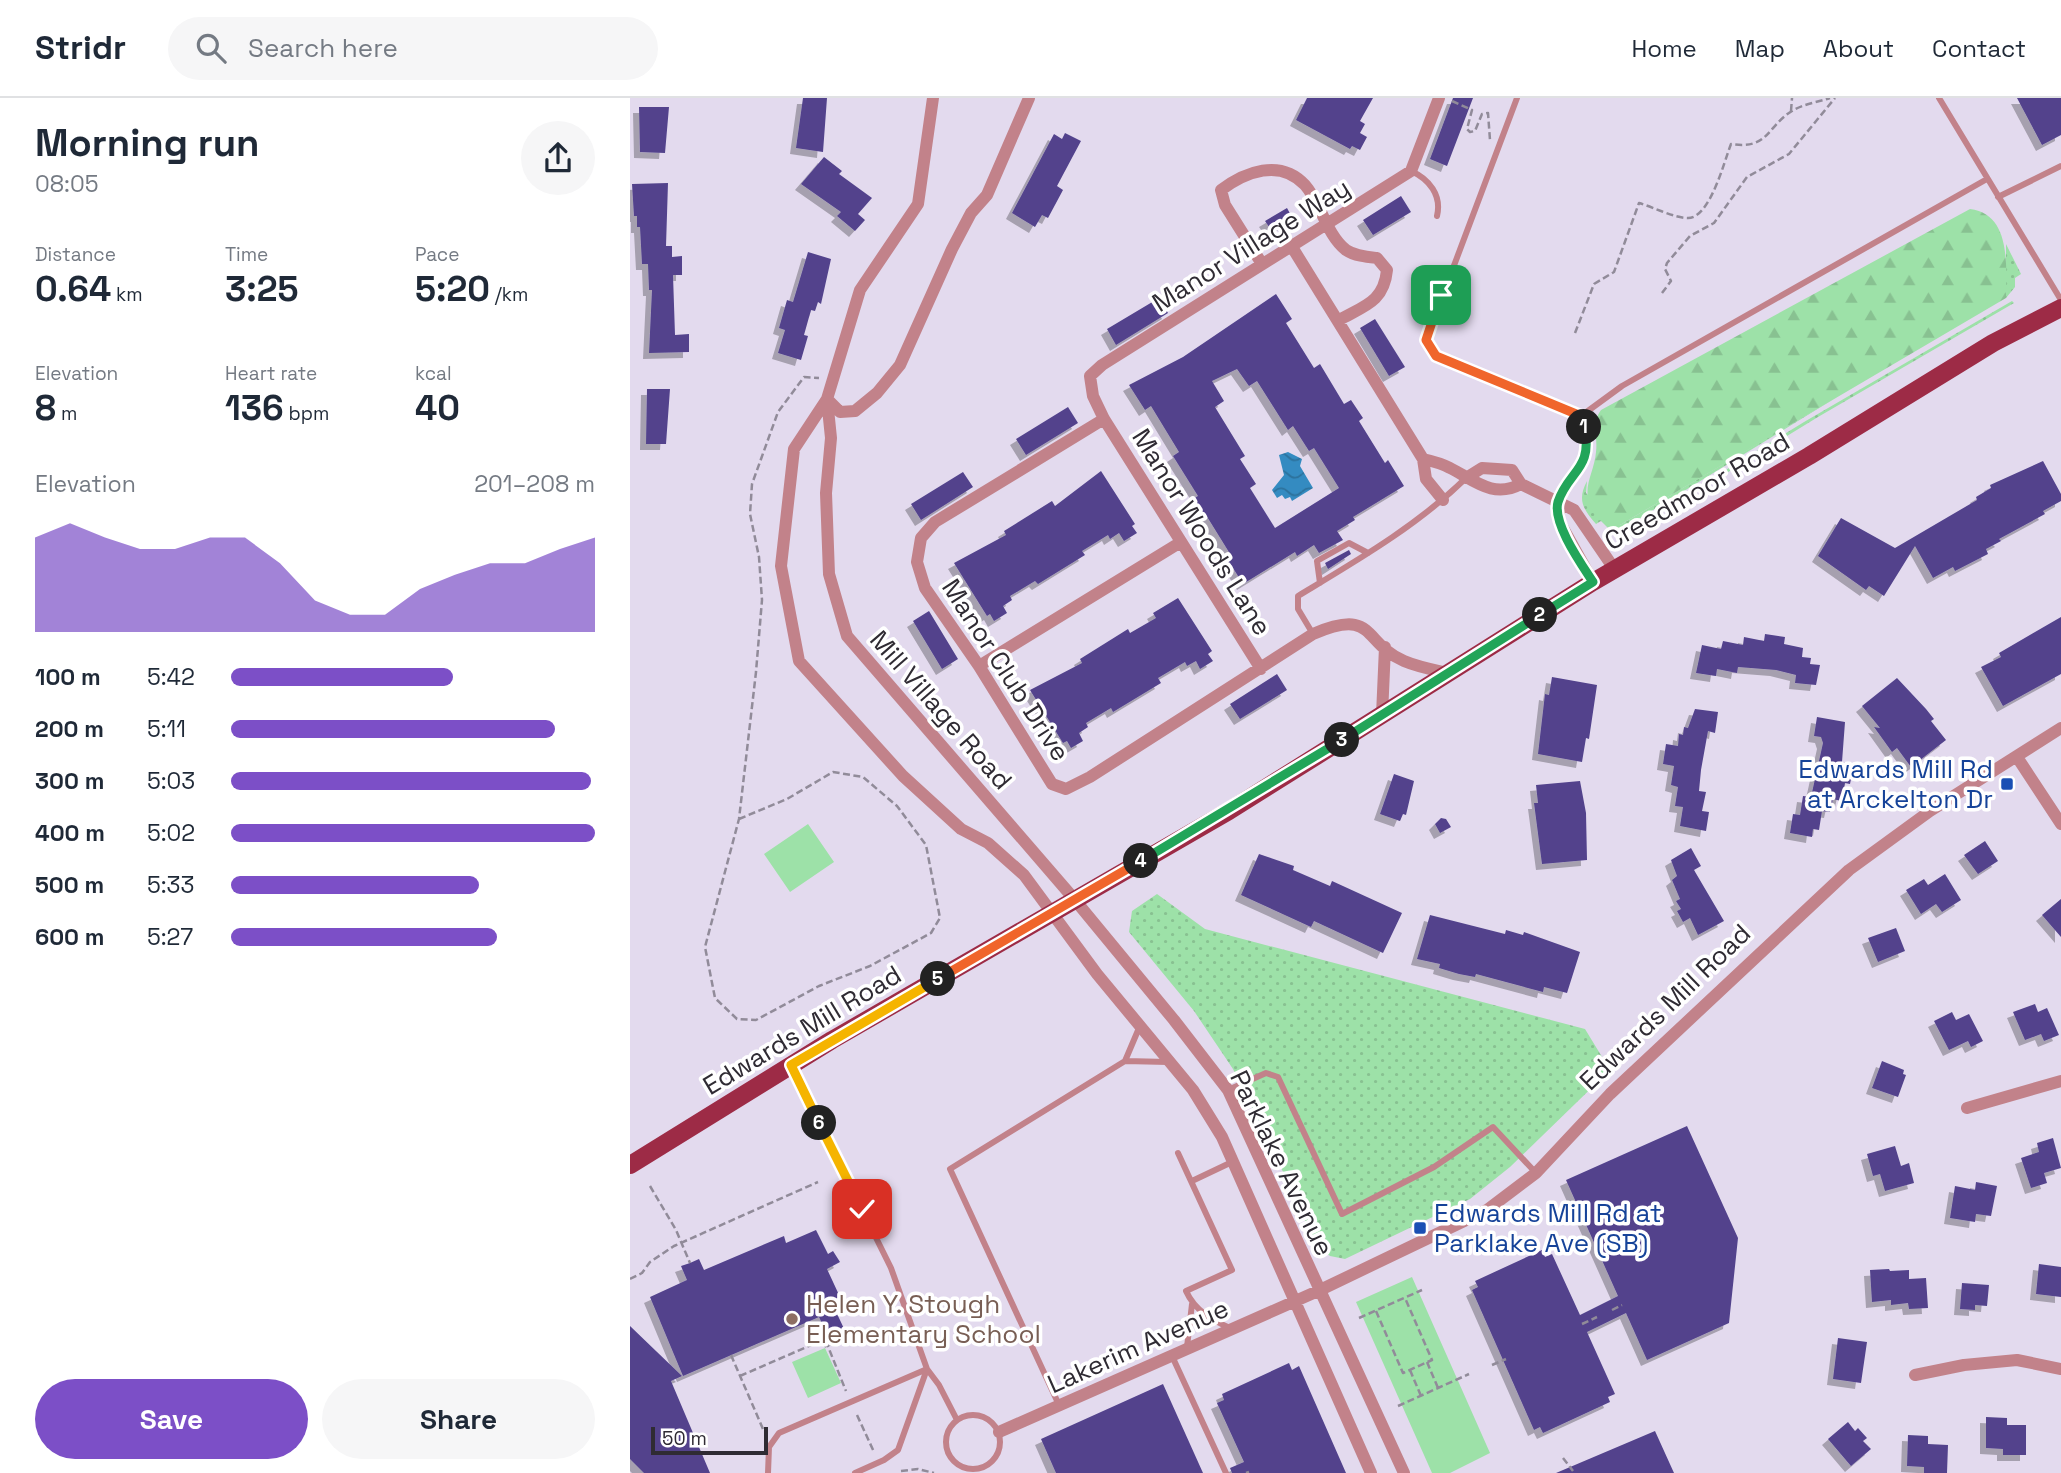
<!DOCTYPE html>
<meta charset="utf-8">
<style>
:root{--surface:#fff;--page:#f6f6f7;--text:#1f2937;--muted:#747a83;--line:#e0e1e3;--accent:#7c4fc7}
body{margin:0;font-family:"Space Grotesk",sans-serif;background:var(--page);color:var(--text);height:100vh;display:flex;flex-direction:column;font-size:26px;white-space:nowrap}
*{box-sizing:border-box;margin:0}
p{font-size:23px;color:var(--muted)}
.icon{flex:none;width:38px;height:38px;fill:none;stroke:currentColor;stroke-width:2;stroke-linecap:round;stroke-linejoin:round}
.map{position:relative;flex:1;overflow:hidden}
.details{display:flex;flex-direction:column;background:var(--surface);width:630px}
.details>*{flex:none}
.scale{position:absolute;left:21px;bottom:18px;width:117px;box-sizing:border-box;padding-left:7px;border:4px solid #2f2b33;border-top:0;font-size:19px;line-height:24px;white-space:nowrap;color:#2f2b33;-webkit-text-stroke:5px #fff;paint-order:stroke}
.pin{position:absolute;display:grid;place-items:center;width:60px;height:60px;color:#fff;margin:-30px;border-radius:14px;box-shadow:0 4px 10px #0006}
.km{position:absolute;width:35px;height:35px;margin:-18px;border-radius:50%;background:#222;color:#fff;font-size:19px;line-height:35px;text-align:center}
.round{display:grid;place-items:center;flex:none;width:74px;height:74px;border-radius:37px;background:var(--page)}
.headline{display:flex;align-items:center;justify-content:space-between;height:119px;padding:0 35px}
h1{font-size:38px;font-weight:800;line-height:52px}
.metrics{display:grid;grid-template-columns:repeat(3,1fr);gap:10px;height:119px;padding:7px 35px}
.metrics div{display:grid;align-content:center}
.metrics b{font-size:35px;font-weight:800}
.metrics small{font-size:19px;font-weight:400}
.metrics p{font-size:19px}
.chart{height:196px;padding:14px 35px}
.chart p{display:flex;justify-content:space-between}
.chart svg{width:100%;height:126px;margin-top:7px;fill:var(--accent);opacity:.7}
.cta{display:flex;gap:14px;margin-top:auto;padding:14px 35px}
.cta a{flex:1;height:80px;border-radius:42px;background:var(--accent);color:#fff;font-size:28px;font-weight:800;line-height:80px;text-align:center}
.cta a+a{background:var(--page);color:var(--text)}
ul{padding:0 35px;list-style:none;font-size:23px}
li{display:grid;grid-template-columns:112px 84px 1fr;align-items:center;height:52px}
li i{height:18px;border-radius:9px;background:var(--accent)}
header{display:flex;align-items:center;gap:42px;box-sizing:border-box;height:98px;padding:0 35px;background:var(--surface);border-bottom:2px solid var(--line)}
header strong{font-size:33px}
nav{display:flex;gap:38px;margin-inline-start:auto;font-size:24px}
.search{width:490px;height:63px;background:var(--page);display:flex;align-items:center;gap:18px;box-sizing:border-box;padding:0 24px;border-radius:38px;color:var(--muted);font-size:26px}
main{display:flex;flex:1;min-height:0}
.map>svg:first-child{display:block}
</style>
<header>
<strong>Stridr</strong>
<div class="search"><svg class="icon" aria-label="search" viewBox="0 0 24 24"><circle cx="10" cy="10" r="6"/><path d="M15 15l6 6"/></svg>Search here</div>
<nav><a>Home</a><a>Map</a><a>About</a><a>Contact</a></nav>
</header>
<main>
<section class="details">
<div class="headline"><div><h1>Morning run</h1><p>08:05</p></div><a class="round"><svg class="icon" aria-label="share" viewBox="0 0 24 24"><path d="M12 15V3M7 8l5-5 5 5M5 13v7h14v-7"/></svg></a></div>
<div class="metrics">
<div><p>Distance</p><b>0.64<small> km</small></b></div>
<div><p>Time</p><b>3:25</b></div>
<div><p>Pace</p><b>5:20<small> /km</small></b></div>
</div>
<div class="metrics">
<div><p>Elevation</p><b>8<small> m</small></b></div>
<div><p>Heart rate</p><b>136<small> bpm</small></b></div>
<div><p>kcal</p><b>40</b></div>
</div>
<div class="chart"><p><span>Elevation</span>201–208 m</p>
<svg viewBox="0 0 160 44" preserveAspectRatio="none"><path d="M0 44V11L10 6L20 11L30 15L40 15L50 11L60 11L70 20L80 33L90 38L100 38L110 29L120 24L130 20L140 20L150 15L160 11V44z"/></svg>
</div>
<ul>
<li><b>100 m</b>5:42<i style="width:61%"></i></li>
<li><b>200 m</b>5:11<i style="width:89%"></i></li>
<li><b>300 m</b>5:03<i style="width:99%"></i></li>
<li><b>400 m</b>5:02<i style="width:100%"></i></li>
<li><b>500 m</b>5:33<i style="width:68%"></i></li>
<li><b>600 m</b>5:27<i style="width:73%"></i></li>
</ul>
<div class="cta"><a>Save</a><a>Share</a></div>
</section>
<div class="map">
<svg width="1431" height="1375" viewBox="0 0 1431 1375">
<defs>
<pattern id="grass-dots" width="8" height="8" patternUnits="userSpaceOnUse" patternTransform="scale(1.75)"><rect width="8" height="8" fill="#9de1a8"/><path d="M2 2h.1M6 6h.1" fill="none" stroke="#88c191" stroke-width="1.8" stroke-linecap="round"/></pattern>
<pattern id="forest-firs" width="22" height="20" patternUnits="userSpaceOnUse" patternTransform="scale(1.75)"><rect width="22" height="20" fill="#9de1a8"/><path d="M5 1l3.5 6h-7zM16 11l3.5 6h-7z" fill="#88c191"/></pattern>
<pattern id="water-waves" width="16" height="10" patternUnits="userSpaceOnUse" patternTransform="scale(1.75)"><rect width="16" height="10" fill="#348bc1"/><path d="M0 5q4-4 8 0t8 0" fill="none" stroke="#2c729d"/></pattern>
<filter id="shadow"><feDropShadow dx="-6" dy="6" stdDeviation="0" flood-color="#0004"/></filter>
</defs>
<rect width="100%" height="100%" fill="#e3daee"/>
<path fill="url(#grass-dots)" d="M1376 146 1391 176 1385 180V189L1376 200Z
M1382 203 1384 205 1188 319 997 436 988 438 1174 324Z
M1207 299 989 433 979 431 971 423 966 426C953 411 947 402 957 383L956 395 990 427Z
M527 796 575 831 955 931 980 972 880 1069 840 1101 715 1161 700 1158 685 1146 641 1047 603 971 564 913 499 834 502 813Z"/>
<path fill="url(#forest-firs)" d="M1340 111C1382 116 1376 170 1376 200L990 427C981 427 977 423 971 418 945 397 964 379 966 354 968 338 961 326 971 312Z"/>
<path fill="#9de1a8" d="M178 726 204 764 160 794 134 756Z
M782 1179 860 1355 820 1375H802L726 1204Z
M195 1250 211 1285 178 1300 162 1264Z"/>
<path fill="url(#water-waves)" d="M658 354 672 361 670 368 683 390 662 403 660 399 655 401 652 397 647 400 642 392 654 377 649 357Z"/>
<path fill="#52438c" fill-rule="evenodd" filter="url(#shadow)" d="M173 0H197L193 54 166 50Z
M677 0H743L730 23 735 26 730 35 737 39 730 52 722 48 720 51 666 22Z
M823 0H843L817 68 800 61Z
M1387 0H1431V37L1412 47Z
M9 9H39L35 55 10 54Z
M435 35 451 43 427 88 433 92 418 120 412 117 405 129 382 115 424 36 432 41Z
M194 59 212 73 209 76 242 100 228 116 235 122 225 133 207 118 211 114 171 86Z
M38 85 36 148H42V159L52 158V177H43L45 237 59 236V254L19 255 22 192H19L18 166H12L10 129H7V118H4L2 86Z
M771 98 781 114 743 137 733 122Z
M657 110 663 121 642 133 635 123Z
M178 154 201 161 191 206 188 204 185 213 181 212 174 237 178 238 171 262 148 255 155 232 149 230 157 202 163 204Z
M646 196 662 221 656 225 684 270 690 266 714 306 721 302 733 320 729 323 755 365 758 362 774 388 723 419 725 422 707 433 713 442 689 455 684 447 667 458 665 454 613 486 598 462 602 459 576 417 572 420 561 402 568 398 543 358 549 354 521 308 515 312 499 287 553 259ZM607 271 619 288 627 283 658 332 663 328 679 353 684 350 709 390 645 430 620 390 626 386 610 361 615 358 585 309 594 303 582 283Z
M529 200 538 215 486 247 477 231Z
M745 221 775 269 759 278 730 230Z
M17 291H40L36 346H16Z
M438 309 448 325 396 357 386 341Z
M1413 363 1431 396V403L1413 413 1415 416 1369 441 1371 443 1356 451 1358 456 1325 473 1323 469 1303 480 1285 448 1254 498 1239 488 1236 492 1188 458 1211 420 1265 450 1347 402 1346 399 1361 390 1360 387Z
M471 373 505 426 502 428 507 435 494 443 489 435 480 441 478 437 452 453 455 457 408 486 405 483 380 498 382 502 373 508 377 515 364 523 360 516 357 518 324 465 376 437 374 433 422 403 425 408Z
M333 374 343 389 291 422 281 406Z
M719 452 721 456 698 471 695 465Z
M548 500 582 553 578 556 583 563 570 571 566 563 557 568 555 564 528 580 531 585 483 614 481 610 456 625 458 629 449 635 453 643 441 650 437 643 433 645 400 592 452 565 450 561 498 531 500 535 526 520 523 515Z
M299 513 328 561 312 571 283 523Z
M1431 519V576L1373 608 1351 569 1371 559 1369 555Z
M1135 536 1155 539 1154 546 1173 550 1172 559 1181 560 1180 566 1190 567 1186 587 1165 585 1166 577 1146 572 1108 569 1107 575 1087 571 1086 578 1066 575 1072 547 1091 551 1093 543 1113 547 1114 539 1134 543Z
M647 576 657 592 610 621 600 606Z
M922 579 967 587 959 641 956 640 952 664 908 656 915 596 919 597Z
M1267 580 1296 611 1304 621 1301 623 1316 642 1281 669 1267 650 1262 654 1244 629 1250 630 1232 608Z
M1065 611 1088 614 1085 635 1078 633 1071 672 1069 693 1076 694 1072 713 1079 714 1076 733 1050 728 1053 709 1045 708 1048 689 1041 687 1044 668 1033 666 1036 646 1048 648 1049 636 1053 637 1054 629 1058 630Z
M1187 619 1215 624 1212 664 1224 666 1220 686 1215 685 1211 703 1203 701 1200 714 1192 713 1189 732 1183 731 1182 739 1160 735 1163 716 1170 717 1173 698 1181 699 1193 645 1191 639 1184 638Z
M764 676 784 683 776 717 773 716 770 723 750 716Z
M950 683 956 715 957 762 912 766 904 705H908L906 687Z
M811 720 816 721 821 729 810 735 805 726Z
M1355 743 1368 763 1348 776 1334 757Z
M1061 750 1071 768 1064 772 1094 823 1068 837 1060 820 1053 824 1047 813 1051 811 1046 803 1050 801 1042 782 1047 778 1041 762Z
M629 756 664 768 663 772 700 788 702 783 772 815 753 855 684 823 681 829 611 797Z
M1315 776 1331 802 1312 814 1306 806 1291 816 1276 792 1294 781 1298 787Z
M1431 801V839L1412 817Z
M800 817 875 836 876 832 893 837 894 834 950 854 937 895 914 889 913 894 846 876 845 879 829 876 809 870 810 866 787 861Z
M1266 830 1275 853 1248 864 1238 840Z
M1405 906 1408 914 1417 910 1429 937 1414 943 1411 936 1395 942 1383 914Z
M1322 914 1326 922 1339 916 1353 943 1341 949 1338 943 1319 952 1304 923Z
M1252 963 1274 972 1273 976 1276 977 1268 999 1242 990Z
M1057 1028 1108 1140 1099 1225 1017 1262 996 1215 957 1234 985 1296 978 1299 980 1304 913 1335 910 1329 904 1332 842 1192 848 1189 845 1183 912 1152 915 1159 922 1156 950 1217 988 1198 936 1082Z
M1423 1040 1431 1070 1414 1075 1417 1085 1401 1090 1391 1060 1409 1054 1407 1045Z
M1265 1048 1271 1068 1279 1065 1284 1085 1255 1093 1250 1076 1243 1078 1237 1056Z
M1346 1084 1367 1088 1361 1118 1346 1116 1345 1124 1320 1120 1325 1088 1345 1092Z
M186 1132 198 1156 203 1153 210 1164 197 1171 210 1199 201 1203 217 1237 201 1244 189 1219 53 1278 20 1199 57 1182 51 1168 60 1165 69 1161 74 1172 154 1138 156 1145Z
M1409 1166 1431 1169V1199L1406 1196Z
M1259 1171 1260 1173 1279 1172V1181L1296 1180 1298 1210 1279 1211 1278 1205 1261 1207V1202L1242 1204 1240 1172Z
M1332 1185 1359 1187 1357 1208 1345 1207V1212L1330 1211Z
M0 1228 52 1278 41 1283 80 1375H14L0 1361Z
M1208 1240 1237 1244 1231 1285 1203 1281Z
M659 1265 662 1272 669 1268 716 1375H602L600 1370 614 1364 587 1305 594 1302 592 1296Z
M533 1286 573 1375H426L411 1341Z
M1356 1319 1377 1320V1327H1396V1357H1373V1351L1356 1350Z
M1218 1324 1225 1333 1228 1330 1237 1340 1233 1343 1241 1351 1221 1368 1198 1341Z
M1025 1333 1044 1375H926Z
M1278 1337 1298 1338V1346L1318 1347 1317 1375H1294V1369L1277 1368Z"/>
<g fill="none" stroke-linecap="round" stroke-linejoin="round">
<path stroke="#918b99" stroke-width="2.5" stroke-dasharray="7 3.5" stroke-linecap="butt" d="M822 3 842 12 837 31 840 34 845 33 852 16 858 15 860 42
M1161 13 1162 0
M1032 195 1041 183 1035 171 1037 165 1060 138 1084 125 1117 79 1159 56 1205 0
M945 235 964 186 984 174 1009 105C1023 109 1044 120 1058 120 1080 120 1094 64 1101 46 1139 52 1137 28 1162 13 1173 6 1188 4 1200 0
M109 721 157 701 203 674 233 679 267 708 296 747 310 820 301 835 240 868 189 888 126 922 107 921 85 900 75 849 109 721 126 574 132 502 129 459 120 416 122 386 148 314 174 279 189 280
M20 1088 46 1132 60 1165
M0 1181 12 1175 20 1164 44 1148 188 1084
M982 1212 992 1207
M746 1213 773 1275 802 1262 775 1200
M729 1220 792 1192
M952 1226 967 1219
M101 1257 133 1331
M797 1264 808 1290
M862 1267 876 1261
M780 1272 791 1298
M110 1278 195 1241 216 1293
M768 1308 839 1276
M227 1317 244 1354
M933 1360 943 1373
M271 1373 288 1371 304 1375
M616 1375 619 1374"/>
<path stroke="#c2828a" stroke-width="6" d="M887 0 796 242 806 259 951 318 992 288 1357 81
M1309 0 1431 202
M781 73C799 81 812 97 807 118
M1368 99 1431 68
M929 403C950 370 961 359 951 318
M690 485 687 463 719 445 738 455
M683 536 668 511V498C726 463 787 428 836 380
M495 963 538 964
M162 970 261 1170 297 1271 309 1287 327 1322
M598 992 636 975 648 979 712 1116 804 1069 863 1029 906 1075
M548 1055 602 1172 556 1193C565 1213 582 1222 602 1231
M562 1083 602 1064
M557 1249 562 1206
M542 1258 596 1375
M429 1307 320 1071 495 963 509 930
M316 1344a27 27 0 1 1 54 0a27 27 0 1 1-54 0Z
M138 1375 139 1349 149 1335 297 1271 268 1352 254 1362 225 1375"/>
<path stroke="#c2828a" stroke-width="12" d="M303 0 288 106 230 192 197 301 164 351 151 468 169 563 273 678 331 731 358 745 394 777 467 876 563 992 592 1039 741 1375
M662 149 793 361 796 381 813 402
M632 166 595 107 591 92C615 74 650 60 675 87 691 105 696 136 716 152 725 158 737 159 747 160L757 172C754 204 734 208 709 222
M197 301 201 340 196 395 199 476 217 538 445 802 544 922 598 992 774 1375
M197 301 210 314 225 313 247 295 270 267 322 151 341 115 357 97 399 0
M474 321 305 424 291 440 287 464 295 490 349 568 422 686 436 691 460 679 683 536C746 509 732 545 774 563 788 569 804 572 818 575
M793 361C802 363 811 365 820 370 844 382 863 401 891 386
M836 380 852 370 882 372 891 386 944 412 985 472
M928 405 929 423 963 484
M349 568 551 444
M631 571 474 321 463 298 460 278 472 267 781 73 809 0
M752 617 755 549
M1387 659 1431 726
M1337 1010 1431 983
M1285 1277 1334 1267 1387 1262 1431 1271
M369 1334 688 1193 857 1112 906 1075 980 996 1219 772 1300 713 1431 630"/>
<path stroke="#9d2b46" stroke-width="18" d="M0 1067 202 942 599 713 963 484 1179 358 1363 245 1431 210"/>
</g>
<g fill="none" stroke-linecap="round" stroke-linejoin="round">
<defs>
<path id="split-1" d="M811 197 796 242 806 258 951 318 954 329"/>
<path id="split-2" d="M910 517 963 484C952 467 922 425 928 404 938 373 964 371 954 329"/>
<path id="split-3" d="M712 642 910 517"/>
<path id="split-4" d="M511 763 712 642"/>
<path id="split-5" d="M308 881 511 763"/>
<path id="split-6" d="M189 1025 161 967 308 881"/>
<path id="split-7" d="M189 1025 232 1111"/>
</defs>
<use href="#split-1" stroke="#fff" stroke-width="14"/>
<use href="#split-2" stroke="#fff" stroke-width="14"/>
<use href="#split-3" stroke="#fff" stroke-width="14"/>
<use href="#split-4" stroke="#fff" stroke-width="14"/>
<use href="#split-5" stroke="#fff" stroke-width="14"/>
<use href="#split-6" stroke="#fff" stroke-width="14"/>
<use href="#split-7" stroke="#fff" stroke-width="14"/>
<use href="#split-1" stroke="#f0652b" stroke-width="9"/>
<use href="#split-2" stroke="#22a559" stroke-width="9"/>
<use href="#split-3" stroke="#22a559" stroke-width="9"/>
<use href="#split-4" stroke="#22a559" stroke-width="9"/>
<use href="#split-5" stroke="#f0652b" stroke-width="9"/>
<use href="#split-6" stroke="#f5b400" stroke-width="9"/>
<use href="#split-7" stroke="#f5b400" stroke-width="9"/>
</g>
<g fill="#1a4fb4" stroke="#fff" stroke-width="2.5">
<rect x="1370" y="679" width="14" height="14" rx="3.5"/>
<rect x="783" y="1123" width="14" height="14" rx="3.5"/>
</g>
<circle fill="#8d6e63" stroke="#fff" stroke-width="2.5" cx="162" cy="1221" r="7"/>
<g text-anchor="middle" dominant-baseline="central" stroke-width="7" stroke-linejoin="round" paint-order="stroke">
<g font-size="26" fill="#2f2b33" stroke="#fff">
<text transform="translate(621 147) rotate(-32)">Manor Village Way</text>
<text transform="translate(1067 393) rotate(-30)">Creedmoor Road</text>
<text transform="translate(572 434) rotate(58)">Manor Woods Lane</text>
<text transform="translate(376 572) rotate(57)">Manor Club Drive</text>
<text transform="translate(311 612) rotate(49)">Mill Village Road</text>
<text transform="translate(1035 909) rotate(-44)">Edwards Mill Road</text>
<text transform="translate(172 932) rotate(-31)">Edwards Mill Road</text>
<text transform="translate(652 1065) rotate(64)">Parklake Avenue</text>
<text transform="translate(508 1248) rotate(-24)">Lakerim Avenue</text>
</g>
<g font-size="26" fill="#164399" stroke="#fff" text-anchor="end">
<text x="1363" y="671">Edwards Mill Rd<tspan x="1363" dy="30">at Arckelton Dr</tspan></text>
<text x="804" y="1115" text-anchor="start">Edwards Mill Rd at<tspan x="804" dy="30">Parklake Ave (SB)</tspan></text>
</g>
<g font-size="26" fill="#785e54" stroke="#fff" text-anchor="start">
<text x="176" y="1206">Helen Y. Stough<tspan x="176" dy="30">Elementary School</tspan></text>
</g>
</g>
</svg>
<div class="scale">50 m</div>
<div class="pin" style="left:811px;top:197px;background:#1e9e55"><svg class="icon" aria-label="arrive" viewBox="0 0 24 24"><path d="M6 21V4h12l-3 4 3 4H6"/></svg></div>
<div class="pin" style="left:232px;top:1111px;background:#d93025"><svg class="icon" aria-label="check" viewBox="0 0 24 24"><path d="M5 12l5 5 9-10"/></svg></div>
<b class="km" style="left:954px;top:329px">1</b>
<b class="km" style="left:910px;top:517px">2</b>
<b class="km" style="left:712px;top:642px">3</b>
<b class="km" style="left:511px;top:763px">4</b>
<b class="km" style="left:308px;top:881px">5</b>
<b class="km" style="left:189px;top:1025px">6</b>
</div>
</main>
